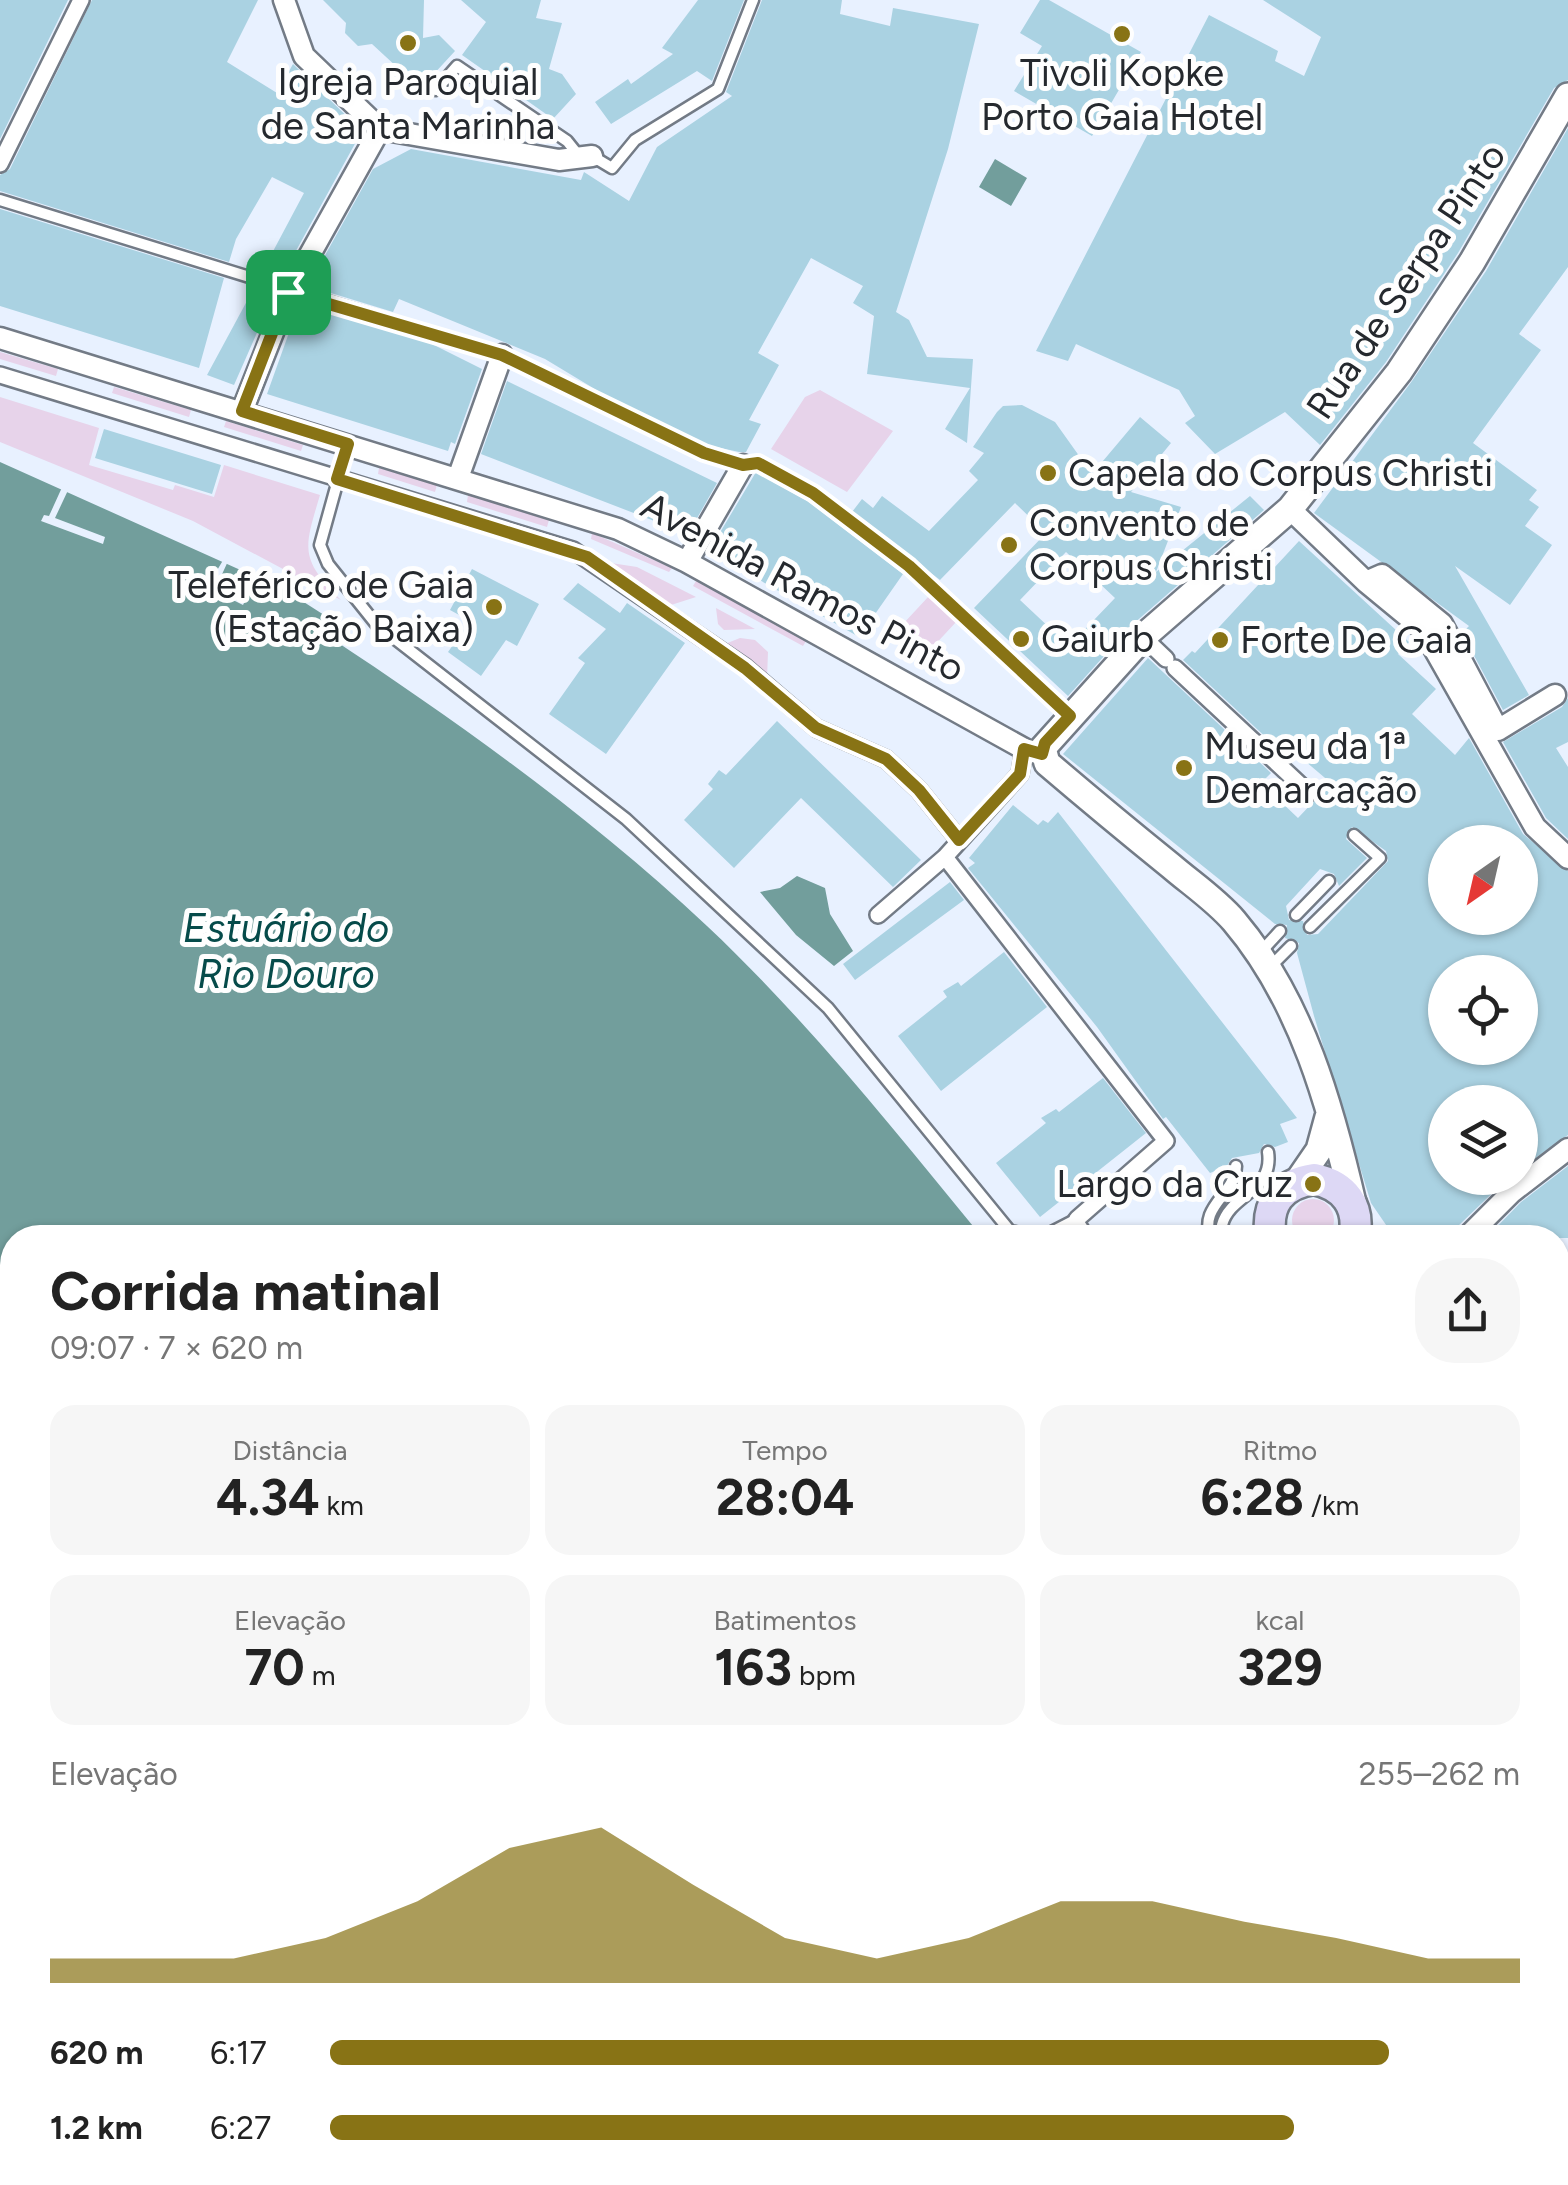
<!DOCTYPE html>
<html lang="pt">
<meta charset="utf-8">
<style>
:root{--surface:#fff;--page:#f6f6f6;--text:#222;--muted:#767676;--accent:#887315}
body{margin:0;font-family:Figtree,sans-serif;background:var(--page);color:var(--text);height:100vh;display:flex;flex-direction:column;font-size:38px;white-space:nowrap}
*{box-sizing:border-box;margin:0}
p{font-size:32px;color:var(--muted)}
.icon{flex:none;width:55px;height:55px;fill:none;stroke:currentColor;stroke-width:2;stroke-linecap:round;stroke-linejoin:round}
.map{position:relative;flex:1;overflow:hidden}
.sheet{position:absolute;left:0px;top:1225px;width:1570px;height:960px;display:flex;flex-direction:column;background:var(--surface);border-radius:40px 40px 0 0;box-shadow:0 2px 8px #0004}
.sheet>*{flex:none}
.needle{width:65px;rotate:214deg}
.controls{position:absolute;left:1428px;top:825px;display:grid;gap:20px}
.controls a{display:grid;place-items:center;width:110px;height:110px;border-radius:50%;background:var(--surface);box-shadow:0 2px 8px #0004;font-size:50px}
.pin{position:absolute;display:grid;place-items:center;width:85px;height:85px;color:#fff;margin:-42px;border-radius:20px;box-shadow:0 5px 15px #0006}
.round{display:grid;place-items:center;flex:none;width:105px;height:105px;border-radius:40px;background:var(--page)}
.headline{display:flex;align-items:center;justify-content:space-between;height:170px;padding:0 50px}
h1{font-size:55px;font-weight:700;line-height:75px}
.stats{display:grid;grid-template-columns:repeat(3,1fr);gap:15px;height:170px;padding:10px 50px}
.stats div{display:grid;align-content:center;border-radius:25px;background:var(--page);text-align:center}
.stats b{font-size:50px;font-weight:700}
.stats small{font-size:28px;font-weight:400}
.stats p{font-size:28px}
.chart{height:280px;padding:20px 50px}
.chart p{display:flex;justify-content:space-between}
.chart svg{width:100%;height:180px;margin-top:10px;fill:var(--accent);opacity:.7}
ul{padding:0 50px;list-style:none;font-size:32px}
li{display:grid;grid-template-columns:160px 120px 1fr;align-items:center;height:75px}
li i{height:25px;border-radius:12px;background:var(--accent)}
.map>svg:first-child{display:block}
</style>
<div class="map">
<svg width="1568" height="2185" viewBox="0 0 1568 2185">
<rect width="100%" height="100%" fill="#e8f1ff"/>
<path fill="#e7d3ea" d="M0 352 58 369 56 376 0 359Z
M114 387 191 410 189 417 112 393Z
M820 390 893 431 847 492 771 449 805 397Z
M0 397 99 428 89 465 173 490 175 485 214 497 224 465 320 495C304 549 299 558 341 600L193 521 0 442Z
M226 421 303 445 301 451 224 427Z
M379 468 437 485 435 492 378 474Z
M468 495 549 520 547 527 467 502Z
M592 533 672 568 669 572 591 539Z
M611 563 637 567 696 597 671 605Z
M696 581 806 641 803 646 693 586Z
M929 596 957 621 931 649 903 624Z
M716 608 755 629 724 630 718 624Z
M740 638 755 640 768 652 767 679 725 644Z
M1292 1220a21 21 0 1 1 42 0a21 21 0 1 1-42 0Z
M282 2173H317L323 2185H288Z"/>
<path fill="#729e9c" d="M995 159 1027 178 1011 206 979 187Z
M0 462 285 590 335 622 328 636C461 724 590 816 707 926 808 1021 894 1130 982 1237L12 1238V1619L0 1603Z
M797 876 825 888 830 914 853 951 834 966 796 935 760 892 780 888Z
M1322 2172 1324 2185H347L340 2173Z"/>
<path fill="#e8f1ff" d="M64 483 70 486 55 518 105 537 103 544 41 521 44 515 49 516Z
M225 557 229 559 218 583 247 597 243 605 207 587Z"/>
<path fill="#aad2e2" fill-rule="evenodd" d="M0 0H68L0 139Z
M92 0H258L227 62 277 93 293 64 362 131 281 278 262 272 304 193 272 177 236 239 229 262 0 191V175L10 169Z
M323 0H424L423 38 439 35 455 51 420 89 410 88 399 79 398 68 372 44 358 46 345 33 346 23Z
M461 0H541L536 18 562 23 549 69 562 74 576 94 553 119 462 55 486 22Z
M698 0H744L712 81 697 71 611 124 595 102 628 79 631 84 673 54 662 48Z
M762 0H842L840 14 890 26 893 8 979 24 948 149 896 312 909 320 927 357 973 359 967 443 945 429 970 388 867 374 874 316 853 303 863 286 811 258 758 353 779 365 749 420 761 424 746 452H739L707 445 608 397 545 359 399 299 393 312 308 286 373 169 411 149 581 180 584 172 629 201 657 147 732 96 726 92Z
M1040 0H1049L1141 52 1092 136 1014 91 1042 46 1020 33Z
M1263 0H1568V80L1554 88 1458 253 1386 362 1320 445 1285 412 1215 454 1185 423 1195 416 1179 390 1076 344 1068 361 1036 351 1209 15 1278 51 1275 61 1304 76 1321 37Z
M1568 128V267L1519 334 1541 350 1473 443 1537 490 1529 500 1539 507 1525 526 1552 545 1510 605 1455 566 1529 695 1503 710 1462 633 1469 626 1314 513 1412 381 1486 271Z
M0 209 224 278 199 368 0 306Z
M254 288 274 294 234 385 207 375Z
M300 302 422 339 482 369 455 444 451 442 448 451 267 394Z
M507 381 717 483 688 534 481 454Z
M1022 405 1055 422 1092 474 1140 417 1171 443 1131 492 1181 507 1156 572 1250 496 1264 510 1132 625 1068 696 974 608 1046 533 1015 503 940 580 852 512 862 499 873 508 882 496 929 531 978 480 969 471 984 453 973 447 997 412 1003 406ZM1066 552 1115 598 1069 646 1020 600Z
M104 429 221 465 212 494 95 458Z
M756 472 809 502 903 574 859 637 709 551Z
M1299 541 1409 642 1398 654 1436 689 1412 714 1455 755 1469 738 1523 834 1568 871V1135L1520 1169V1102H1445V1178H1508L1456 1228 1453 1238H1395L1371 1203 1314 1016 1297 953 1299 943 1285 938 1287 925 1275 924 1063 754 1148 658 1271 773 1261 783 1298 818 1331 783 1292 750 1286 756 1183 660 1192 651 1195 653ZM1352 827 1386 851 1388 861 1318 934 1307 935 1303 921 1289 920 1286 906 1320 869 1334 874 1339 886 1367 858 1346 839ZM1445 842H1520V918H1445ZM1445 972H1520V1048H1445Z
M472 569 539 604 517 646 506 640 481 676 448 652 470 621 450 610Z
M578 583 620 613 627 603 685 643 606 754 549 714 585 663 578 658 606 629 563 599Z
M1568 698V742L1556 748 1568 767V839L1546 818 1503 742 1562 707Z
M777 721 921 860 893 887 801 798 734 868 684 820 713 789 708 784 719 770 726 775Z
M1013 805 1038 825 1043 820 1048 823 1058 812 1297 1118 1280 1124 1288 1142 1275 1147 1264 1144 1259 1153 1232 1158 1227 1166 1210 1173 1166 1117 1163 1119 1097 1027 968 868 975 863 969 858Z
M950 882 964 900 855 980 843 964Z
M1004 952 1047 1007 941 1091 898 1036 947 997 943 991 958 982 961 986Z
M1103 1078 1146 1133 1040 1217 996 1163 1046 1123 1041 1118 1056 1109 1059 1112Z
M1568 1166V1238H1486L1521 1202Z"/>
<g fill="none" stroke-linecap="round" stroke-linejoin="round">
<defs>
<path id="service" d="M436 90 457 66 567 141 579 156
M592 156 612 168 635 140 718 89 753 0
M0 200 502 355 704 453 743 465 758 463 813 493 909 567 1070 716
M348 444 320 545 328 564 376 624 626 819 828 1008 1010 1231 1042 1237 1077 1219 1089 1238
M1296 915 1329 881
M1310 927 1380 858 1354 835
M1258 955 1280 931
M1271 966 1291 946
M1211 1238C1198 1206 1235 1195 1236 1166
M1228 1238 1222 1225C1230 1194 1274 1192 1268 1152
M0 1617 12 1632"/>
<path id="pedestrian" d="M0 164 81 0
M0 375 573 550 745 667 816 728 886 759 919 790 959 840
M1143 637 1166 659
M1175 668 1309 793
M1024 749 1020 774 945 857 1166 1141 1077 1219
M878 915 945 857
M1558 2094 1568 2103"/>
<path id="minor" d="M284 0 304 56 380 129 559 160 592 156
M0 338 618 529 687 562 1028 751 1042 754
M242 411 289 292 380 129
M458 478 502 355
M1290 509 1366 582 1423 629 1535 827 1568 858
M687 562 743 465
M1366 582 1382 575 1442 624 1498 730 1555 695
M1466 1238 1512 1192 1568 1149
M1558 1746 1568 1750
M1558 1862 1568 1856
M0 1928 12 1923
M1401 2172 1406 2185"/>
<path id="tertiary" d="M1297 1182 1319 1150 1328 1117
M1354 1207C1331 1107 1302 1001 1234 921 1216 900 1192 884 1171 866 1129 832 1088 798 1047 763L1043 748 1143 637 1290 509 1399 372 1472 262 1568 96
M1558 1497 1568 1510"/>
<path id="secondary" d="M1271 1238C1265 1204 1281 1184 1314 1179 1344 1185 1361 1206 1354 1238
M1344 2172 1348 2185"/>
<path id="primary" d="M0 1849 12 1876
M151 2172 157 2185"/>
</defs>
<use href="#service" stroke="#737b86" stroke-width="15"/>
<use href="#pedestrian" stroke="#737b86" stroke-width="20"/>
<use href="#minor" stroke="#737b86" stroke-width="25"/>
<use href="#tertiary" stroke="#737b86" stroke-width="30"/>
<use href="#secondary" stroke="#737b86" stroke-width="35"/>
<use href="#primary" stroke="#6960a0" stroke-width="38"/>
<use href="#service" stroke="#fff" stroke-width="10"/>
<use href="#pedestrian" stroke="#fff" stroke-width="15"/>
<use href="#minor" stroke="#fff" stroke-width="20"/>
<use href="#tertiary" stroke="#fff" stroke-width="25"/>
<use href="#secondary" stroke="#ddd8f5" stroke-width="30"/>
<use href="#primary" stroke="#bbb1eb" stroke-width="32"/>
<path stroke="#50555c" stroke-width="2.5" d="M0 1908 12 1935
M124 2172 130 2185"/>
</g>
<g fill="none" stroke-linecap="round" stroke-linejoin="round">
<defs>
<path id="route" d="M288 292 502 355 704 453 743 465 758 463 813 493 909 566 1070 716 1045 743 1042 754 1024 749 1020 774 959 840 919 790 886 759 816 728 745 668 587 557 337 479 348 444 242 411Z"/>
</defs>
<use href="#route" stroke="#fff" stroke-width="20"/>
<use href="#route" stroke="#887315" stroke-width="12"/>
</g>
<g fill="#887315" stroke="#fefefe" stroke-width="4">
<circle cx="1122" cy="34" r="10"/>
<circle cx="408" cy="43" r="10"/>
<circle cx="1048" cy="473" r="10"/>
<circle cx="1009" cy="545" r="10"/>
<circle cx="494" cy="607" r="10"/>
<circle cx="1021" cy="639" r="10"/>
<circle cx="1220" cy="640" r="10"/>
<circle cx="1184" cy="768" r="10"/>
<circle cx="1313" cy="1184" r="10"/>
</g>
<g text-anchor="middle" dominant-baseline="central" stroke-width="10" stroke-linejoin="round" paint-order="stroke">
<g font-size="38" fill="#25292e" stroke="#fefefe" text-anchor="start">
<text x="1122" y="73" text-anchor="middle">Tivoli Kopke<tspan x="1122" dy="44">Porto Gaia Hotel</tspan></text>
<text x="408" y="82" text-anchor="middle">Igreja Paroquial<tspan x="408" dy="44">de Santa Marinha</tspan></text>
<text x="1068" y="473">Capela do Corpus Christi</text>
<text x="1029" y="523">Convento de<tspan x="1029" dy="44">Corpus Christi</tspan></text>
<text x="474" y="585" text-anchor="end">Teleférico de Gaia<tspan x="474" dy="44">(Estação Baixa)</tspan></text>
<text x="1041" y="639">Gaiurb</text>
<text x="1240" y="640">Forte De Gaia</text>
<text x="1204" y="746">Museu da 1ª<tspan x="1204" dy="44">Demarcação</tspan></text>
<text x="1293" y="1184" text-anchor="end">Largo da Cruz</text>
</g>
<g font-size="38" fill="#25292e" stroke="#fefefe">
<text transform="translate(1406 281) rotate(-56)">Rua de Serpa Pinto</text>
<text transform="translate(803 587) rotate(28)">Avenida Ramos Pinto</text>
</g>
<g font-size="40" font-style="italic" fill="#064b4a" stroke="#fefefe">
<text x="286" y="928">Estuário do<tspan x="286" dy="46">Rio Douro</tspan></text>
</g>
</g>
</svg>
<div class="controls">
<a><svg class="needle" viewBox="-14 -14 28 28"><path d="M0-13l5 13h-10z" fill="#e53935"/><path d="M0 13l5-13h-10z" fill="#767676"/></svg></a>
<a><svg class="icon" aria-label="locate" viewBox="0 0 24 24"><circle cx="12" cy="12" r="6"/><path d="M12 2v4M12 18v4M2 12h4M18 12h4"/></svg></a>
<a><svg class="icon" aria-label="layers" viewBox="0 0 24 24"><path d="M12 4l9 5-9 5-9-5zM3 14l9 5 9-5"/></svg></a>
</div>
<div class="pin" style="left:288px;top:292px;background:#1e9e55"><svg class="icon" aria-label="arrive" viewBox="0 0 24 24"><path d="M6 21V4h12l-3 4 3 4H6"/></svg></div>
<section class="sheet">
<div class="headline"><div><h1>Corrida matinal</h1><p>09:07 · 7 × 620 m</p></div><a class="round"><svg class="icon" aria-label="share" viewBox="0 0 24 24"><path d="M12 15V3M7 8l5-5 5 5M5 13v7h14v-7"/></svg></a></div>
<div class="stats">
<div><p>Distância</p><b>4.34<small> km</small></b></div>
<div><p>Tempo</p><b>28:04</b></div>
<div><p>Ritmo</p><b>6:28<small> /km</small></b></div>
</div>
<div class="stats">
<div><p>Elevação</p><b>70<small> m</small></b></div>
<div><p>Batimentos</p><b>163<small> bpm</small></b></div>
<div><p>kcal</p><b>329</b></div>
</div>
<div class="chart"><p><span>Elevação</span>255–262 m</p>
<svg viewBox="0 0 160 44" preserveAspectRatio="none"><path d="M0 44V38L10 38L20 38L30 33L40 24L50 11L60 6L70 20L80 33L90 38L100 33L110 24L120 24L130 29L140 33L150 38L160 38V44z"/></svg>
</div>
<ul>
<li><b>620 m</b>6:17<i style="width:89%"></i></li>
<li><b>1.2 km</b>6:27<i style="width:81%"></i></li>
</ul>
</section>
</div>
